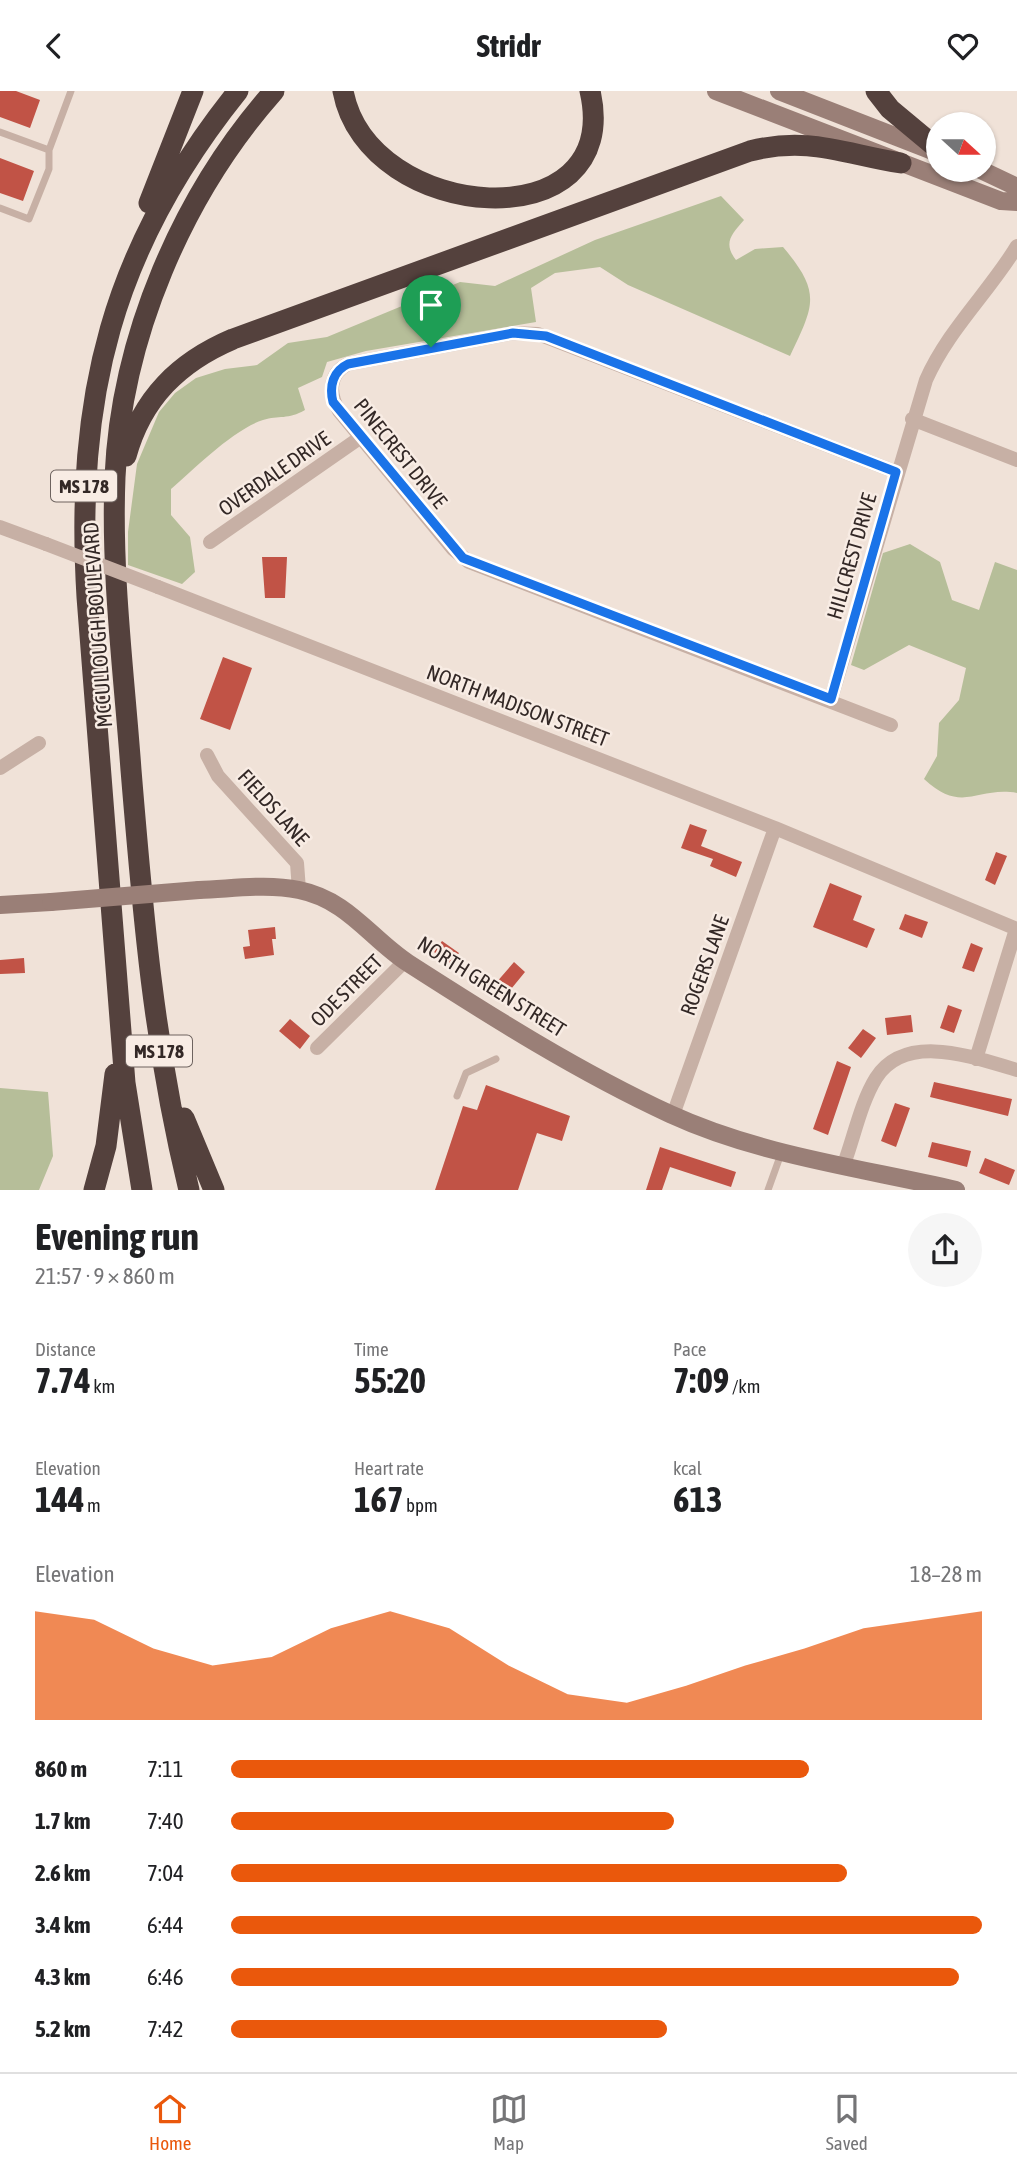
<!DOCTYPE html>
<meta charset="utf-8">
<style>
:root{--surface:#fff;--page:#f6f6f6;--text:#202124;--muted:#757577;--line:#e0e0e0;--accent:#ea580c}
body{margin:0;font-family:"Asap Condensed",sans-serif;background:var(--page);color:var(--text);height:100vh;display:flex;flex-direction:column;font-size:26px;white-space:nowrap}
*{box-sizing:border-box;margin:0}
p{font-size:23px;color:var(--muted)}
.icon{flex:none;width:38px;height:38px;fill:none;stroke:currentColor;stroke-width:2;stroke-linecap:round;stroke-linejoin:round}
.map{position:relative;height:1099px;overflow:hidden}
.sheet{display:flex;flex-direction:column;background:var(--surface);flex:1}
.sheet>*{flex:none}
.needle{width:46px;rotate:111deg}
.controls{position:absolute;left:926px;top:21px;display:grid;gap:14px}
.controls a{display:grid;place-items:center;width:70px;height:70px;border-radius:50%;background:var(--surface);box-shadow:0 2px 5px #0004;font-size:35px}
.pin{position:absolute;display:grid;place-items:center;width:60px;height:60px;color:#fff;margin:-72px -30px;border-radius:50% 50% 50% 0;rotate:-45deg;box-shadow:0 0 7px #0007}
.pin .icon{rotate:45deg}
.round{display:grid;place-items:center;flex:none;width:74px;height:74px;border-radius:37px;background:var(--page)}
.head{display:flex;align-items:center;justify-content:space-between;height:119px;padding:0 35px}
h1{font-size:38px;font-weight:700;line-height:52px}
.stats{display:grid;grid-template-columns:repeat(3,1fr);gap:10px;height:119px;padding:7px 35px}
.stats div{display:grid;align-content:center}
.stats b{font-size:35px;font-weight:700}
.stats small{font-size:19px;font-weight:400}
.stats p{font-size:19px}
.chart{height:196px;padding:14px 35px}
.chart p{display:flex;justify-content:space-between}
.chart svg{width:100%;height:126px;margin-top:7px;fill:var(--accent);opacity:.7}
ul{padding:0 35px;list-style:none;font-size:23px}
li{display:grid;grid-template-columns:112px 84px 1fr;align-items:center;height:52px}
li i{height:18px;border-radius:9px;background:var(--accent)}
header{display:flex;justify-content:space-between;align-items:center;height:91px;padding:0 35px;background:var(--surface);font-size:32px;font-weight:700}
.tabs{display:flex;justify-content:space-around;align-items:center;height:98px;border-top:2px solid var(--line);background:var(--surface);font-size:19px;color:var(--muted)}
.tabs a{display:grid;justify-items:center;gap:4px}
.tabs .selected{color:var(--accent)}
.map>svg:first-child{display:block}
</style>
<header><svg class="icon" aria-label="back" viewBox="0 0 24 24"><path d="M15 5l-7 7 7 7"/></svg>Stridr<svg class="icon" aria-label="heart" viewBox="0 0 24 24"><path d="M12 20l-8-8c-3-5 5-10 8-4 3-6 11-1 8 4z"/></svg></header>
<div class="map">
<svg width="1017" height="1099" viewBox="0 0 1017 1099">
<rect width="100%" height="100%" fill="#f0e2d8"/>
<path fill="#b6be99" d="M721 105 744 129C731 144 723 152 736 169L755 158 783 156C822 202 814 214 790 265L628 194 600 176 555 182 531 197 536 231 366 260 327 271 322 286 298 297 305 319C288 329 279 324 263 329 234 338 194 378 171 398V424L190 446 195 481 182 493 128 474V441L137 373 159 321 175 302 196 287 225 278 257 274 288 252 327 246 460 191 495 195 595 149Z
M910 453 940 471 952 509 979 519 995 471 1017 479V702C976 695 963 724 924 688L937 665 939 632 959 609 966 577 909 554 864 579 851 574 883 462Z
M0 997 48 1001 53 1065 39 1099H0Z"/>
<path fill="#c15346" d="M0 0H16L40 9 30 37 0 26Z
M0 67 34 80 23 110 0 102Z
M262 466H287L285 507H265Z
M223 566 252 577 230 639 200 628Z
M690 733 707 739 701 755 742 771 736 786 710 775 713 768 681 757Z
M996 761 1007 765 995 794 985 789Z
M830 792 862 805 853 829 875 838 867 857 813 836Z
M905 823 928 831 922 847 899 838Z
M275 836 276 848H272L274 864 245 868 243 856 250 855 248 839Z
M442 850 459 862 451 873 434 861Z
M971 852 983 857 974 881 962 877Z
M24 867 25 882 0 883V869Z
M514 871 525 881 507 903 495 893Z
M948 914 962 919 954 942 940 937Z
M911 924 913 941 887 944 885 927Z
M290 928 310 945 300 958 279 940Z
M863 938 876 947 861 967 848 957Z
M837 970 851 976 828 1044 813 1038Z
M934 991 1012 1008 1008 1025 930 1006Z
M486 994 570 1025 562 1050 537 1042 518 1099H435L463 1015 477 1019Z
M895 1012 910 1017 896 1056 881 1050Z
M932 1051 971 1060 967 1076 928 1066Z
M660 1056 736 1081 731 1096 670 1076 662 1099H646Z
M985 1067 1015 1079 1009 1094 979 1082Z"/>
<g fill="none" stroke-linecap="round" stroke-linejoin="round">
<path stroke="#c7b0a5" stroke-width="7" d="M0 41 49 59 71 0
M0 117 29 128 49 78V59
M457 1005 466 982 496 968
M768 1099 782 1060"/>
<path stroke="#c7b0a5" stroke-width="14" d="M912 328 1017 369
M0 436 46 453
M210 451 361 346
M158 496 775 737 1017 838
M831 608 926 289C948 239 989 201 1017 155
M891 634 469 471 453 458 339 320C329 303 328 283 348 273L513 242 538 243 896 381
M207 664 218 685 297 772 299 799
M0 677 39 652
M317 957 405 870
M976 968 1016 838
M673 1024 775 737
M844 1073C854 1046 861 1011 876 987 906 940 975 967 1017 979"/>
<path stroke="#9a7f77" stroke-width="18" d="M716 0 1001 110 1017 111
M779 0 938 62
M981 79 1017 96
M199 799C231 798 267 792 299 799 348 809 370 847 408 872 492 926 579 981 670 1023 759 1064 861 1077 956 1099
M0 814 51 811"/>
<path stroke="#54413d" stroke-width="21" d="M343 0C368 133 625 152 590 0
M876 0 890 18 938 58
M149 112 193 0
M126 365C142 307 179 271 233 248L750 60C809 45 844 63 901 72
M184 1027 214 1099
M94 1099 106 1055 115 983
M142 1099 125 992 87 506C75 307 111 158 238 0
M189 1099C154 956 143 825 131 679 124 582 111 484 115 386 121 247 182 104 274 0"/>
<path stroke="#c7b0a5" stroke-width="14" d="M46 453 158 496"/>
<path stroke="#9a7f77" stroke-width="18" d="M51 811 199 799"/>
</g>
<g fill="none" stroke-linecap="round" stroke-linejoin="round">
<defs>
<path id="route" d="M513 242 546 245 896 381 831 608 463 467 333 311C329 295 333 280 348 273Z"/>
</defs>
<use href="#route" stroke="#fff" stroke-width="14"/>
<use href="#route" stroke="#1a73e8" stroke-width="9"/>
</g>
<g text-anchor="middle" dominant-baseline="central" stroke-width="5" stroke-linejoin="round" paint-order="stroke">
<g fill="#f8ece4" stroke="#6e635f" stroke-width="2">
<rect x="51" y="379.5" width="66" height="31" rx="5"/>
<rect x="126" y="944.5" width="66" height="31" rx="5"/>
</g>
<g font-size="19" font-weight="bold" fill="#332826">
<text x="84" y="395">MS 178</text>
<text x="159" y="960">MS 178</text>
</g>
<g font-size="21" fill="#332826" stroke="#f8ece4">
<text transform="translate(401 362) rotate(51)">PINECREST DRIVE</text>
<text transform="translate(274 382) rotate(-35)">OVERDALE DRIVE</text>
<text transform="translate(851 465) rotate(-74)">HILLCREST DRIVE</text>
<text transform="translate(97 534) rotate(-94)">MCCULLOUGH BOULEVARD</text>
<text transform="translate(518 614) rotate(21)">NORTH MADISON STREET</text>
<text transform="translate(274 716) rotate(48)">FIELDS LANE</text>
<text transform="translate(704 874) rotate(-70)">ROGERS LANE</text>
<text transform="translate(492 895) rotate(32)">NORTH GREEN STREET</text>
<text transform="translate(346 899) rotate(-45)">ODE STREET</text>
</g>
</g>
</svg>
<div class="controls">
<a><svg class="needle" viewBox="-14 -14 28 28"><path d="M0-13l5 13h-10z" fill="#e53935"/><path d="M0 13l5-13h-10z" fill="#757577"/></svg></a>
</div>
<div class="pin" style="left:431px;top:256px;background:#1e9e55"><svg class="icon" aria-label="arrive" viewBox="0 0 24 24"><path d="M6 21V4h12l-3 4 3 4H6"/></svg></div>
</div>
<section class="sheet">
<div class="head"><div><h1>Evening run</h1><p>21:57 · 9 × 860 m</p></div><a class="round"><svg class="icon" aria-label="share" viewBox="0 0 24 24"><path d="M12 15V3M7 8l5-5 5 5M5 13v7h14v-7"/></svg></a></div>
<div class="stats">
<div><p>Distance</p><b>7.74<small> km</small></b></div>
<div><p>Time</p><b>55:20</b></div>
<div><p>Pace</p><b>7:09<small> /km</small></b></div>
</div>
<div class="stats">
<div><p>Elevation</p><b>144<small> m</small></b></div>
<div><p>Heart rate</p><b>167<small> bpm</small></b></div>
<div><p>kcal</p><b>613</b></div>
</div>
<div class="chart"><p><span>Elevation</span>18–28 m</p>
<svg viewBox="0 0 160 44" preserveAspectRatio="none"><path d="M0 44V6L10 9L20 19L30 25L40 22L50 12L60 6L70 12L80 25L90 35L100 38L110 32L120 25L130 19L140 12L150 9L160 6V44z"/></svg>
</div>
<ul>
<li><b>860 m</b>7:11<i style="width:77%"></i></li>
<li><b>1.7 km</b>7:40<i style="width:59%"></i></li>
<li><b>2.6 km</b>7:04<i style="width:82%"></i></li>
<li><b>3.4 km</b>6:44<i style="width:100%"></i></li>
<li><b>4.3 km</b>6:46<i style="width:97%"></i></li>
<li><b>5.2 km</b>7:42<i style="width:58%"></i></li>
</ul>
</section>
<nav class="tabs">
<a class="selected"><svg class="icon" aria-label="home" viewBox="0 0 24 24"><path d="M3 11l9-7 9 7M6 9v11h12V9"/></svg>Home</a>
<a><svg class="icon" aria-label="map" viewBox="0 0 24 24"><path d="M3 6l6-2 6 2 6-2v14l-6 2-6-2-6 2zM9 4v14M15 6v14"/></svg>Map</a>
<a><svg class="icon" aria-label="saved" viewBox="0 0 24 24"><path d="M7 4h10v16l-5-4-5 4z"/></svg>Saved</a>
</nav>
